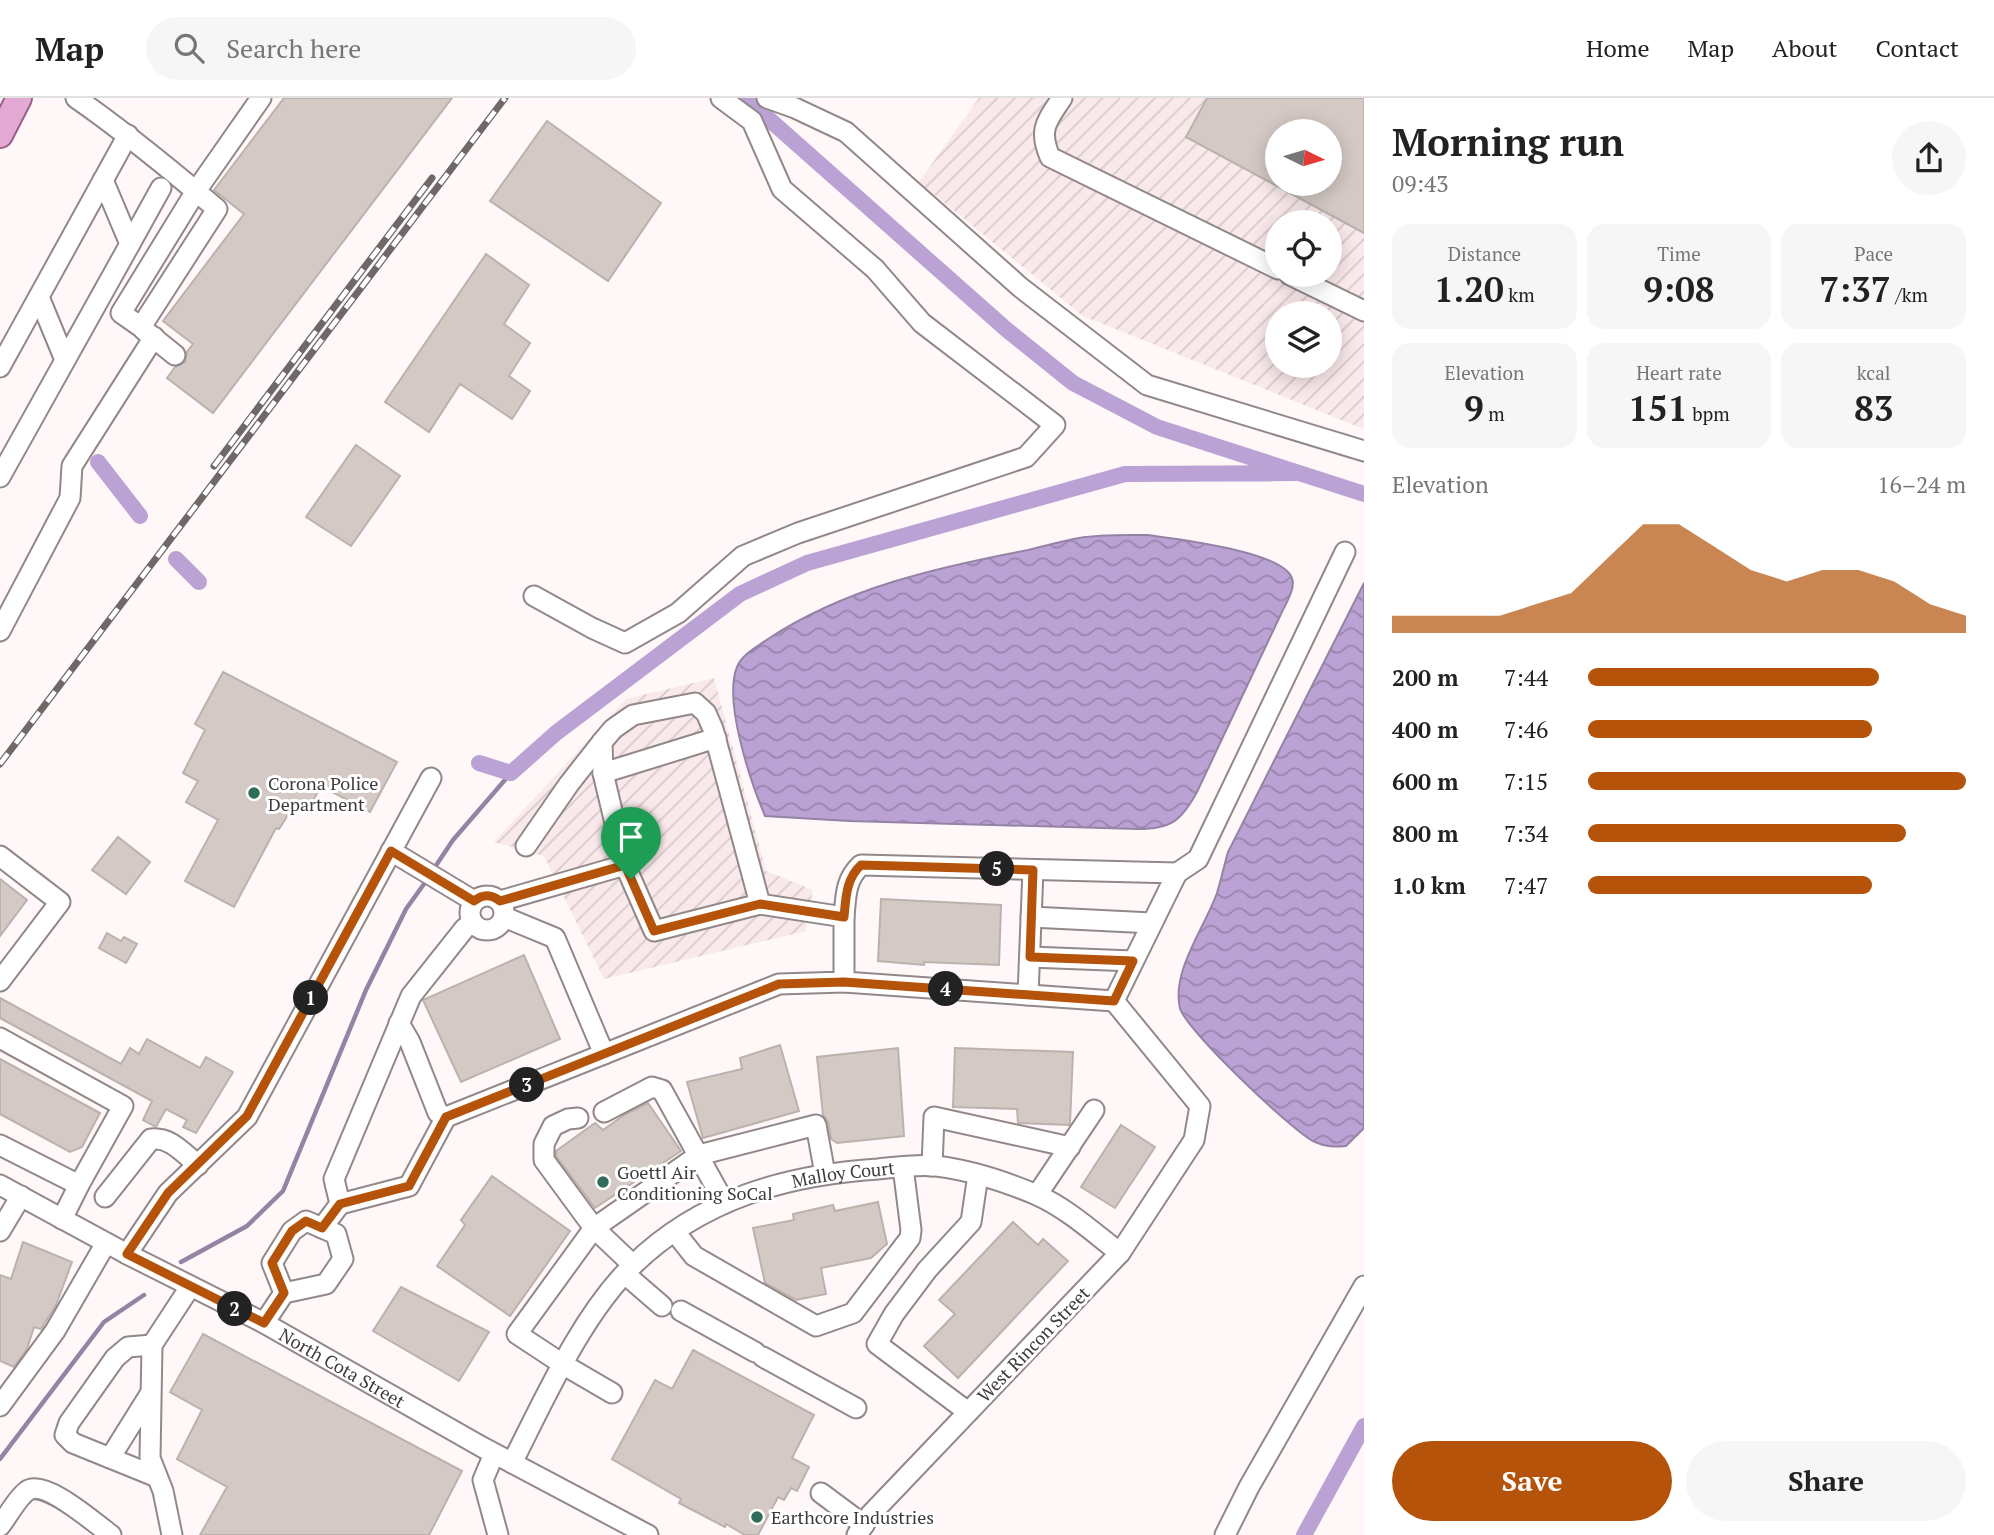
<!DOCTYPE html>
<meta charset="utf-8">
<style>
:root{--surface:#fff;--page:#f6f6f6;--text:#222;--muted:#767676;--line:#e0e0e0;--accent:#b45309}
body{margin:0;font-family:"PT Serif",serif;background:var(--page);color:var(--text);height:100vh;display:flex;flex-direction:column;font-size:26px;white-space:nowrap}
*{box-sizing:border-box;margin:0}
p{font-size:23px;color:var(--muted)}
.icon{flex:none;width:38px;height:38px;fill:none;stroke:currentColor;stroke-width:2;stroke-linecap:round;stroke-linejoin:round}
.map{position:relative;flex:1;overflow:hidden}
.drawer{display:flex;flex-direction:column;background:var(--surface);width:630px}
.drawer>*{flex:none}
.needle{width:46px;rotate:95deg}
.fabs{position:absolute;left:1265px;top:21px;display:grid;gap:14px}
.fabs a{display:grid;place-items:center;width:77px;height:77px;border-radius:50%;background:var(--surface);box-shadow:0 4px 18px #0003;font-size:35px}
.pin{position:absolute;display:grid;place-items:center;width:60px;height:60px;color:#fff;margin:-72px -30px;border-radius:50% 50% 50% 0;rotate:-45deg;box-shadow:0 0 7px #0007}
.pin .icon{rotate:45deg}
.km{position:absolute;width:35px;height:35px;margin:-18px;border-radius:50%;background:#222;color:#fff;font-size:19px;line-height:35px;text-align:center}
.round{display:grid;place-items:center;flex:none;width:74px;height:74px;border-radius:37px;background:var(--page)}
.overview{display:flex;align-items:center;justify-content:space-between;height:119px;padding:0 28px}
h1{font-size:38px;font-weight:600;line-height:52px}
.stats{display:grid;grid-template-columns:repeat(3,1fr);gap:10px;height:119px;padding:7px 28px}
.stats div{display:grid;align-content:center;border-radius:18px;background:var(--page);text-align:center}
.stats b{font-size:35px;font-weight:600}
.stats small{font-size:19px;font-weight:400}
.stats p{font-size:19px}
.chart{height:196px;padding:14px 28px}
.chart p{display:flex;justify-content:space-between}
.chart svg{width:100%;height:126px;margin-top:7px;fill:var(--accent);opacity:.7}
.button{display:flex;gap:14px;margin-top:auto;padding:14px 28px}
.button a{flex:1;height:80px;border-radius:42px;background:var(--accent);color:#fff;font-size:28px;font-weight:600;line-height:80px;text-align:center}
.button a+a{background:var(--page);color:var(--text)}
ul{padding:0 28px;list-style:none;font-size:23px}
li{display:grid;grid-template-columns:112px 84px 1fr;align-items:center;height:52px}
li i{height:18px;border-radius:9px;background:var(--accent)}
header{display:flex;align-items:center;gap:42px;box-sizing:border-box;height:98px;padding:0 35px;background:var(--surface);border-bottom:2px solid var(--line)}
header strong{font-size:33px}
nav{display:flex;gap:38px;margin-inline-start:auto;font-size:24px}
.search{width:490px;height:63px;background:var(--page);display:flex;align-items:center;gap:18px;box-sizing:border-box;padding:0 24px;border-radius:38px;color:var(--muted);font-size:26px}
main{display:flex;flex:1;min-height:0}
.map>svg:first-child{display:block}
</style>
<header>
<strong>Map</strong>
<div class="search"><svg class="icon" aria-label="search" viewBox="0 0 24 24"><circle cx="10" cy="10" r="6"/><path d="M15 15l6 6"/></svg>Search here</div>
<nav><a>Home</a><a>Map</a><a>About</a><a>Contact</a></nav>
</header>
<main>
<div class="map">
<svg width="1364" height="1437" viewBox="0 0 1364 1437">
<defs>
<pattern id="industrial-furrows" width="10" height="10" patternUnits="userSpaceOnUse" patternTransform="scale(1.75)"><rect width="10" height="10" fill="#fae9eb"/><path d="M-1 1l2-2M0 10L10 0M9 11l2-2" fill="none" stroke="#d7c9ca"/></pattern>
<pattern id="water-waves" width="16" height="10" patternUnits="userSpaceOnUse" patternTransform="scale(1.75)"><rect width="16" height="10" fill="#baa2d4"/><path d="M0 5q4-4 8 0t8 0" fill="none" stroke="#9985ad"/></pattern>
</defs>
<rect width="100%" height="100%" fill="#fff7f8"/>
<path fill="url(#industrial-furrows)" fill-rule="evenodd" d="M979 0H1364V331L1083 218 919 84ZM1278 33H1330V86H1278ZM1278 124H1330V177H1278ZM1278 215H1330V268H1278Z
M714 580 766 773 813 792 806 833 604 881 544 758 494 744 626 601Z"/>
<path fill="url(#water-waves)" stroke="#9583a6" stroke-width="2" d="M1148 437C1176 441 1282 453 1292 480 1296 490 1285 507 1281 516L1197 694C1181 723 1171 731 1138 731L849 723 765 718C751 685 723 603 737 569 741 557 758 548 768 541 845 490 938 469 1028 452 1045 448 1062 443 1079 440 1102 436 1126 437 1148 437Z
M1364 485V1030L1346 1048C1335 1049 1326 1049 1315 1044 1295 1036 1184 930 1180 910 1171 874 1205 829 1217 795 1221 782 1224 768 1228 754Z"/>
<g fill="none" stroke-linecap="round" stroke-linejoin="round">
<path stroke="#9583a6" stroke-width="4.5" d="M437 766 453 742 511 675
M181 1164 247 1128 283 1093 366 892 406 811 424 786
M0 1361 104 1224 144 1197"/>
<path stroke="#baa2d4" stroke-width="16" d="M745 0 1007 232 1073 285 1157 329 1364 396
M98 364 140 418
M176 461 199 484
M479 665 511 675 556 635 740 496 807 465 1125 376 1296 375
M1304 1437 1364 1328"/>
</g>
<path fill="#d4c9c4" stroke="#bcb2ad" stroke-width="2" fill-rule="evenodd" d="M284 0H452L213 315 167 280 175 269 185 264 187 254 193 246 163 223 244 116 214 92Z
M1207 0H1364V135L1186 39ZM1278 33H1330V86H1278Z
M547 23 661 105 608 183 490 103Z
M486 156 529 187 504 226 530 245 509 278 530 293 512 321 460 286 429 334 385 304Z
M356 347 400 378 351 448 306 419Z
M223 574 397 664 370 714 321 688 308 712 293 704 286 720 279 731 276 730 234 809 185 783 218 722 186 704 198 683 183 675 205 632 195 626Z
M118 739 150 764 126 796 92 772Z
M0 781 27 802 0 838Z
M881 801 1001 807 999 867 924 864V867L878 863Z
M107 835 121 843 124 839 137 846 126 865 99 850Z
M524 857 560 941 461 984 423 902Z
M0 900 121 966 130 950 139 956 147 941 200 970 206 959 233 974 196 1035 183 1029 187 1022 166 1011 156 1029 143 1022 152 1003 0 920Z
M780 947 799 1013 703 1040 687 984 742 971 740 960Z
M898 950 904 1038 837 1045 831 1041 828 1024 823 1017 817 959Z
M955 950 1073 954 1070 1025 1069 1027 1018 1025 1017 1011 953 1009Z
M0 961 100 1015 82 1049 70 1054 0 1016Z
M648 1005 681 1053 595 1110 556 1058V1053L595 1025 603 1032 624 1017Z
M1121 1027 1155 1049 1115 1110 1081 1089Z
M492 1078 570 1133 510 1218 437 1168 465 1127 461 1122Z
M878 1104 887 1146 871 1160 821 1170 826 1196 796 1202 765 1185 753 1130 794 1122 793 1116 833 1107 835 1113Z
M1013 1124 1038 1147 1043 1141 1068 1163 958 1280 924 1248 955 1216 939 1202Z
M23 1144 72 1164 56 1207 41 1231 34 1229 27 1251 14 1269 0 1263V1177L11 1181Z
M401 1189 489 1234 459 1283 373 1233Z
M203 1236 462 1373 429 1437H200L227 1389 177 1361 202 1312 170 1294Z
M693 1252 814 1317 792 1360 809 1369 797 1393 791 1390 784 1402 778 1399 758 1437H745L726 1426 725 1429 679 1405 681 1401 612 1361 655 1282 672 1291Z"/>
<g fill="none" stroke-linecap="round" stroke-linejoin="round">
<defs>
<g id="minor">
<path d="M76 0C125 34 171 72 217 111L141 229 121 215 196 93 261 0"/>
<path d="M767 0 795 10 846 34 1020 189 1147 287 1364 353"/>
<path d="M1062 0C1047 23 1038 31 1050 59L1278 171"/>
<path d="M130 146 161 90"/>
<path d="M1290 177 1364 213"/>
<path d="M39 199 65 262"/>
<path d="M144 232 175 257"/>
<path d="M0 269 128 37"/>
<path d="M0 379 130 146 103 82"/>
<path d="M534 498 592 530 625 545 678 515 743 458 798 435 1026 359 1055 327 922 225 875 171 782 91 752 23 721 0"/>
<path d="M0 533 70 400 72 368 154 239"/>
<path d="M603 675 716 640"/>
<path d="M526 748 569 686 602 644"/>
<path d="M391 753 474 803"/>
<path d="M0 758 60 804 0 883"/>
<path d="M625 767 603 675 602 644 613 631 633 617 695 605 706 615 713 631 760 806"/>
<path d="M1177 775 1198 761 1345 454"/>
<circle cx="487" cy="815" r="17"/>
<path d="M500 803 625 767 654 833 760 806 844 819V884L779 886 604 956"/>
<path d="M844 819C846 798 845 782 861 767L1177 775 1114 903"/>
<path d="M1031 819 1152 825"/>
<path d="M1030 859 1133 863"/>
<path d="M844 884 1114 903 1200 1008 1194 1042 1120 1155 871 1416 857 1437"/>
<path d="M1028 897 1033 772"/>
<path d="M399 925 410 944 438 1015 446 1019"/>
<path d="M0 940 123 1008 79 1087"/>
<path d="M604 1014 652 989 662 992 724 1104"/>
<path d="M578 1020 568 1021 553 1028 544 1046V1062L594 1130 633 1167"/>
<path d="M0 1047 79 1087 62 1121"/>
<path d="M932 1068 934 1019 1070 1049"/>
<path id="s1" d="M0 1087 127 1156 264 1225 482 1349 648 1437"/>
<path d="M1037 1097 1094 1012"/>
<path d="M105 1099 151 1041C171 1039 183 1055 198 1067"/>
<path d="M340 1106 409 1088 446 1019 604 956 555 840 504 819"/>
<path d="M322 1130 340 1106 334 1081 411 898 465 830 473 825"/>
<path d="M0 1133 21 1098"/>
<path d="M675 1134 694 1158 816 1228 853 1215 910 1140 911 1132 903 1069"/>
<path d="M127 1156 168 1095 247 1019 431 680"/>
<path d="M625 1176 662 1208"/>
<path d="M681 1213 755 1254"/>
<path d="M264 1225 284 1195 326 1186 343 1161 336 1136 306 1123 292 1133 272 1165 284 1195"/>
<path d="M152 1247 128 1249 115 1260 69 1325 65 1337 73 1345 157 1379"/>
<path d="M763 1259 856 1310"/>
<path d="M612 1295 564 1267 517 1236 594 1130 699 1057 816 1027 825 1076"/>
<path d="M0 1308 55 1233 106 1145"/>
<path d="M968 1314 877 1246 894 1216 927 1172 971 1124 978 1077"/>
<path d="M494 1356 483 1382 498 1437"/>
<path d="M110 1360 150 1296"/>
<path id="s2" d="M512 1365C544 1302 582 1216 633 1167 701 1101 786 1077 878 1071 897 1069 917 1066 936 1068 970 1072 1006 1084 1037 1097 1068 1111 1094 1135 1120 1155"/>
<path d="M821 1395 864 1427"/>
<path d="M0 1428C7 1419 18 1399 27 1393 44 1380 96 1426 111 1437"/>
<path d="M172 1437 163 1393 150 1360 152 1247 190 1189"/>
<path d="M1225 1437 1249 1389 1364 1188"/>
</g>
<path id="major" d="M0 37 19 0"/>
</defs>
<use href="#minor" stroke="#938889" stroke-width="23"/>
<use href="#major" stroke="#9d5e8b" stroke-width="28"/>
<use href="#minor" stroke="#fff" stroke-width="19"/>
<use href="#major" stroke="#e2aad3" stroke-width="24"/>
<defs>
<path id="rail" d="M214 368 432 80
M0 666 505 0"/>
</defs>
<use href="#rail" stroke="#6e6869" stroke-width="7"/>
<use href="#rail" stroke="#fff" stroke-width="4.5" stroke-dasharray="13" stroke-linecap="butt"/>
</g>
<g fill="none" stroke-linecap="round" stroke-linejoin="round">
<defs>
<path id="route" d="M391 753 474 803C483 796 491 796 500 803L625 767 654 833 760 806 844 819C846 799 846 781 861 767L1033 772 1030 859 1133 863 1114 903 844 884 779 886 446 1019 409 1088 340 1106 322 1130 306 1123 292 1133 272 1165 284 1195 264 1225 127 1156 168 1095 247 1018Z"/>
</defs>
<use href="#route" stroke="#fff" stroke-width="14"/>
<use href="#route" stroke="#b45309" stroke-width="9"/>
</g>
<g fill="#316e59" stroke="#fff" stroke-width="2.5">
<circle cx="254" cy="695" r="7"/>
<circle cx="603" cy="1084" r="7"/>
<circle cx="757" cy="1419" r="7"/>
</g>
<g text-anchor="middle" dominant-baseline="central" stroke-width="6" stroke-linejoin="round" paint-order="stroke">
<g font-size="18" fill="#3f3a3b" stroke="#fff" text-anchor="start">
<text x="268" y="685">Corona Police<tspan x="268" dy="21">Department</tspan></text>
<text x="617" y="1074">Goettl Air<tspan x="617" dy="21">Conditioning SoCal</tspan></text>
<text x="771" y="1419">Earthcore Industries</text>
</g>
<g font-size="18" fill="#3f3a3b" stroke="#fff">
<text stroke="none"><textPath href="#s2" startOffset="467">Malloy Court</textPath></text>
<text transform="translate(1033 1246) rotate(-46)">West Rincon Street</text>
<text stroke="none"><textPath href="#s1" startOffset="388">North Cota Street</textPath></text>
</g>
</g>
</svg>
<div class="fabs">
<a><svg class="needle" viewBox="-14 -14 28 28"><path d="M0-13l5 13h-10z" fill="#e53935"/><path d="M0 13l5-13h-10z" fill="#767676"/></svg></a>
<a><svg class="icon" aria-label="locate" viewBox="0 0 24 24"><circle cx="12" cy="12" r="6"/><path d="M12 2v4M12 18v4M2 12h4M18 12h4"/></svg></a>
<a><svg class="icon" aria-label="layers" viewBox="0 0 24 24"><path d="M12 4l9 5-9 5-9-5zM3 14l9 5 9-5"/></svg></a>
</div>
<div class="pin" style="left:631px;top:781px;background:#1e9e55"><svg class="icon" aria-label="arrive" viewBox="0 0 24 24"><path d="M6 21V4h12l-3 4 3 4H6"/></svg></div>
<b class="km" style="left:311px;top:900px">1</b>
<b class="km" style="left:235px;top:1211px">2</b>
<b class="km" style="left:527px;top:987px">3</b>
<b class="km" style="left:946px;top:891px">4</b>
<b class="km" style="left:997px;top:771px">5</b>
</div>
<section class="drawer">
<div class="overview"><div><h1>Morning run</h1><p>09:43</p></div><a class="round"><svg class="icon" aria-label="share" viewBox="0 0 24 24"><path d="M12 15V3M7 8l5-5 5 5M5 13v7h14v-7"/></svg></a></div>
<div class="stats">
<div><p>Distance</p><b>1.20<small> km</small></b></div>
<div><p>Time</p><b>9:08</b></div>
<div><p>Pace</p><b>7:37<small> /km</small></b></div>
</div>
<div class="stats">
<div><p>Elevation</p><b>9<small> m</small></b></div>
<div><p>Heart rate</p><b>151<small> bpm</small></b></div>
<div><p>kcal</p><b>83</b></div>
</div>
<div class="chart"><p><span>Elevation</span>16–24 m</p>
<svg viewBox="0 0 160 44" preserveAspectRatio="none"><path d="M0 44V38L10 38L20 38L30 38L40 34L50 30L60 18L70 6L80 6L90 14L100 22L110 26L120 22L130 22L140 26L150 34L160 38V44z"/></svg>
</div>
<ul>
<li><b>200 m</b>7:44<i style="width:77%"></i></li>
<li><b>400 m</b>7:46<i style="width:75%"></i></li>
<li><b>600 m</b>7:15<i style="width:100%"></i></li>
<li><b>800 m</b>7:34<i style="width:84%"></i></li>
<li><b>1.0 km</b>7:47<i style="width:75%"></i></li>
</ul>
<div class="button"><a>Save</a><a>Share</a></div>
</section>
</main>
